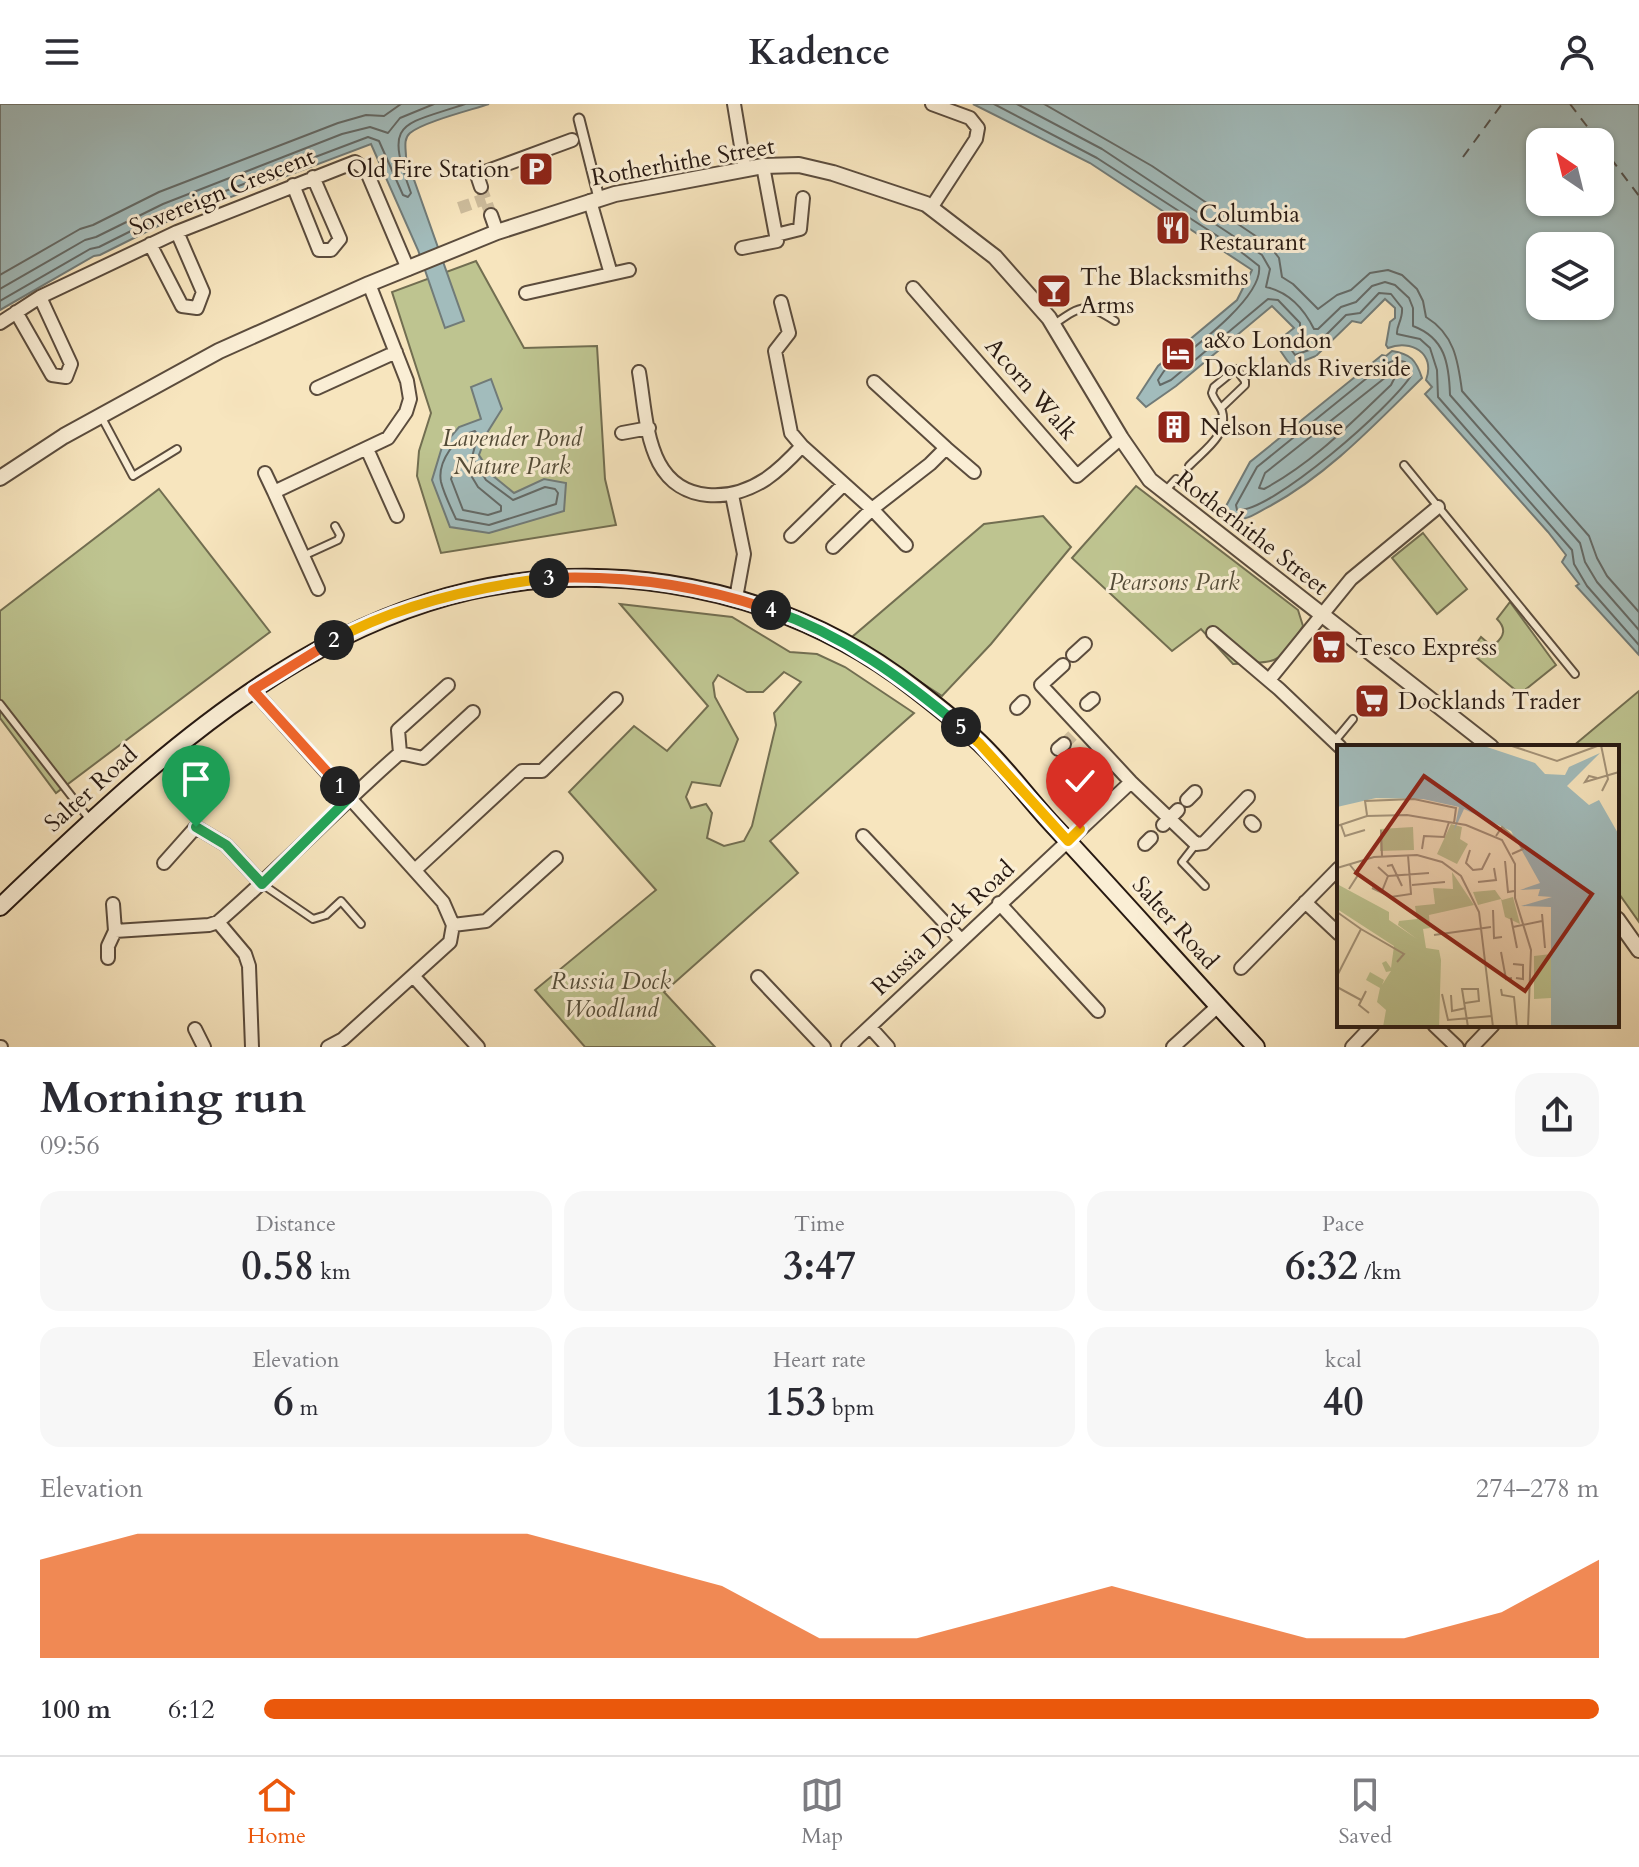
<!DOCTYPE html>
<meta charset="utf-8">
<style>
:root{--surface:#fff;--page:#f7f7f7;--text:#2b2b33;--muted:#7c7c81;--line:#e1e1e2;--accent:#ea580c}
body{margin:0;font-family:Cardo,serif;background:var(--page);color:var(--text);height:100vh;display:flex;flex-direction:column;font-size:30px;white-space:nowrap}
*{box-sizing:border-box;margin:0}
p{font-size:26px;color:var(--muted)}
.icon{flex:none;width:44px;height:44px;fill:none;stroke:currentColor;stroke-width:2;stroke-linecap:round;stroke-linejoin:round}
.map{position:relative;height:943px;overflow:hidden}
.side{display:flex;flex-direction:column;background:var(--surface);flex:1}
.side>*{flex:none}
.needle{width:52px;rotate:325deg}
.controls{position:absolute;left:1526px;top:24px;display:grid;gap:16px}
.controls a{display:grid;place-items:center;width:88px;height:88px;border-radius:16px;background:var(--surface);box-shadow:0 2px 6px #0004;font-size:40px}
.pin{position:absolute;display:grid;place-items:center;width:68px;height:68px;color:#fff;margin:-82px -34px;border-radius:50% 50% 50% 0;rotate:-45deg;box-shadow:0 0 8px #0007}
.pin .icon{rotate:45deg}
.km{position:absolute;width:40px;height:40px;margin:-20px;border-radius:50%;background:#222;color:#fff;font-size:22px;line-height:40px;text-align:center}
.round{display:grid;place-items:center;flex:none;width:84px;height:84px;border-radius:24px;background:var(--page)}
.summary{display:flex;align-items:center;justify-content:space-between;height:136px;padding:0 40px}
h1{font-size:44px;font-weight:700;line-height:60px}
.stats{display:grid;grid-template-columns:repeat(3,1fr);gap:12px;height:136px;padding:8px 40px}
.stats div{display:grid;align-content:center;border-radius:20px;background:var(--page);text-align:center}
.stats b{font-size:40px;font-weight:700}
.stats small{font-size:22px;font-weight:400}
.stats p{font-size:22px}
.chart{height:224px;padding:16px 40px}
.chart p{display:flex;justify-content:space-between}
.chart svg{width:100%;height:144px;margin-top:8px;fill:var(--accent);opacity:.7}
ul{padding:0 40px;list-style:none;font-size:26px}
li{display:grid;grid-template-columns:128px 96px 1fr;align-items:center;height:60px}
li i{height:20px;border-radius:10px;background:var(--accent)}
header{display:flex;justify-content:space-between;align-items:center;height:104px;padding:0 40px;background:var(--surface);font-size:36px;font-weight:700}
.tab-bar{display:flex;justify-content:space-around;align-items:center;height:112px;border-top:2px solid var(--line);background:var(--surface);font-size:22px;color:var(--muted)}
.tab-bar a{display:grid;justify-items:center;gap:4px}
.tab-bar .selected{color:var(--accent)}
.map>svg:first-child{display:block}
</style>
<header><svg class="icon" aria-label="menu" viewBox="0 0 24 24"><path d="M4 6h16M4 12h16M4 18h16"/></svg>Kadence<svg class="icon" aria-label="person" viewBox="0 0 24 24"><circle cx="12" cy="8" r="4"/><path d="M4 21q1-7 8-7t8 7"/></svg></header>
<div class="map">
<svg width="1639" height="943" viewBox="0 0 1639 943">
<rect width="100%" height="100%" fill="#f7e5be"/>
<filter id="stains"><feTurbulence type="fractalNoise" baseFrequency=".0025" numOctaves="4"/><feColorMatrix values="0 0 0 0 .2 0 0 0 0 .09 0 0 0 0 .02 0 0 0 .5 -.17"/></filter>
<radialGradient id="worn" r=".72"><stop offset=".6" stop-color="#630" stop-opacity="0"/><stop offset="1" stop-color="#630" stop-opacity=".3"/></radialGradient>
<path fill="#bec490" stroke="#726e51" stroke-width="2" fill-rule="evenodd" d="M476 157 524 244 597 242 605 375 616 421 441 449 417 372 419 347 431 309 392 188Z
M1136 382 1298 506 1303 522C1277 563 1279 557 1233 560L1201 525 1172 547 1072 454Z
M159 385 270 528 56 689 0 614V507Z
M1043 412 1071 443 991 540 942 592 852 533 984 420Z
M1423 429 1467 485 1437 510 1392 454Z
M1510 498 1556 561 1520 590 1470 548 1481 533 1488 539 1495 540C1505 532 1506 524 1497 515Z
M620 500 732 513 790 548 817 550 845 563 914 609 770 737 798 769 664 888 715 943H585L535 886 656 786 569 688 634 622 667 647 708 602ZM784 568 801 578 774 609 776 621 752 722 744 737 724 742 707 734 712 709 706 700 691 704 686 693 692 678 720 682 738 635 715 593 713 579 718 571 747 588H763Z
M1639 587V818L1617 787V643H1572Z"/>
<path fill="#a2bcbc" stroke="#717b78" stroke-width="2" fill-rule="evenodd" d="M0 0H489C471 6 423 18 410 29 403 35 406 45 406 53L464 217 445 224 418 146 371 40 170 116 100 151 94 152 0 206Z
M973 0H1639V551L1576 482 1579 480 1562 458 1566 451 1548 428 1425 290 1432 283 1426 276C1436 249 1411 235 1388 244L1386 241 1390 218 1395 214V204L1385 195 1361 219 1352 217 1316 252 1291 262 1275 239 1294 224 1272 202 1176 282 1146 303 1137 294 1158 262 1237 196 1252 166 1090 59ZM1600 38V98H1540V38ZM1600 142V202H1540V142Z
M1392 247C1411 250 1416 256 1422 274 1376 319 1329 370 1270 402 1258 408 1248 416 1235 416L1225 404 1250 358 1382 251 1386 252Z
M491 275 502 305 487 329 479 351 492 371 514 389 544 375 566 379 564 407 489 429 450 423 432 376 442 343 459 323 481 315 471 283Z"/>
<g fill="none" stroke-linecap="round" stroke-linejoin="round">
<path stroke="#646a67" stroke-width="2" d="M994 0 1097 54 1236 144 1259 162C1264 194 1188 248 1164 267L1158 276 1160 281 1171 276 1268 195 1278 196 1300 219V229L1288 241 1295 251 1312 245 1346 211 1360 209 1379 189 1391 190 1402 204C1403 216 1396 222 1397 230L1420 235 1430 244 1437 266 1438 293 1572 446 1574 460 1587 482 1639 541
M1017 0 1102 45 1262 151 1270 165 1266 183C1289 188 1304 205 1314 225H1318L1341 203 1356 198 1372 182 1385 178 1395 181 1409 194 1413 204V222C1445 234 1449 259 1450 291L1580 439 1585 458 1597 478 1639 526
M1044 0 1152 62 1269 141 1279 154 1282 173 1293 180 1318 205 1337 191 1351 186 1370 169 1388 166 1402 171 1417 185 1423 197 1426 213C1454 230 1458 256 1462 287L1589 432 1597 454 1607 472 1639 508
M0 171 80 125 93 121 159 88 338 19 366 11 384 12 401 0
M0 185 85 136 96 133 163 100 342 30 370 23 388 29 400 14 434 0
M0 197 90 145 99 143 167 109 368 33 379 37 403 91 408 93 411 89C384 16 400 22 465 0
M1396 256 1405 258 1412 270C1395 300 1270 410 1237 406L1236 401 1257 363 1383 261Z
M1391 269 1395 273 1391 281C1351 319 1313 359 1264 385L1259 384 1265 369Z
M475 327 478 331 472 353 486 376 513 396 545 383 555 385 558 389 556 400 489 421 456 415C451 404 444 390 441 378 437 358 456 331 475 327Z
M458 356 463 358 478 383 501 402V407L488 411 463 406 451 375Z"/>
<path stroke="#52524e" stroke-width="2" stroke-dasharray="10 8" stroke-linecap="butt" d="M1570 0 1599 38
M1600 40 1639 92
M1463 53 1502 0"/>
<path stroke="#cdbc9c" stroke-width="12" stroke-dasharray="12 6" stroke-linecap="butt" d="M481 83 491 111
M459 104 485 95
M1064 640 1075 629"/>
<defs>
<path id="service" d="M1053 221C1082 201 1085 198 1115 217
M101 312 133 372 177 345
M1404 361 1575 570
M1189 362C1203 347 1229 331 1222 307 1219 300 1214 296 1212 289L1214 283 1236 265 1245 277V281L1221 304
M1166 386 1176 375
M303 452 338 436 340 431 335 422
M0 600 90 716
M1334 638 1353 615
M1196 740 1182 758 1205 782
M262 780 313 815 326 811 341 797 361 820"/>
<path id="pedestrian" d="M579 15 599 94"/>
<path id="minor" d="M734 0 745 66
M293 81 319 146H331L340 135 313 73
M481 83 477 71 572 36
M931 104 976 35 978 24 970 14 932 0
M491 111 497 128
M776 131 800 125 803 94
M150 140 182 202 197 204 203 188 177 128
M742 144 777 137 763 62
M611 170 629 166
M913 184 1077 372 1121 334
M526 189 611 170 590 97
M16 208 52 271 66 273 71 260 40 193
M0 219 40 193 177 128 355 58 366 66 408 165
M639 268C644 297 645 332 659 359 681 400 731 398 766 375 779 366 791 354 802 342L791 329 775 247 789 229 781 198
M317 284 396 248
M622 329 649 324
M802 342 872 405 906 441
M946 344 974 368
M367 345 397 412
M265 369 274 388
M732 391 744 450 736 494
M791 432 844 380
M833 443 872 405 930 360 946 344 874 278
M318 485 274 388 388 334 406 308 410 295 407 277 369 180
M1213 529 1279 585 1340 643
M1073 551 1085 540
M1063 561 1041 581 1131 678 1196 740 1204 739 1248 693
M1269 576 1351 475 1438 403
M253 586 443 798 453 821 450 838 343 935 328 943
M1087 600 1093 595
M1017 604 1023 598
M1058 645 1064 640
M400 649 398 626 448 581
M1187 696 1195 688
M1251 718 1254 721
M1163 721 1178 706
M863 732 961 836
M1145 740 1151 734
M164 759 196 723 226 741 262 780
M415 766 522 667H542L616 595
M1305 798 1339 830
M999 799 1098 907
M113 800 115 827 209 821 218 818 245 850 249 862 252 943
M218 818C281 764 338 703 400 649L423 654 473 608
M453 821 486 817 556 754
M108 854V842L115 827
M1241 864 1339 764
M414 873 478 943
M758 873 824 943
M1434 921 1457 943
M870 923 888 943
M195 925 204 943
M0 943H1
M848 943 1131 678
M1173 943 1218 902
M1352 943 1373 921
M1472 943 1493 921"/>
<path id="tertiary" d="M0 374 64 332 219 247 369 180 497 128 615 90 763 62 799 61 833 69 926 100 995 153 1049 214 1121 334 1150 376 1491 643
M1617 815 1639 846"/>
<path id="secondary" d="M0 803C189 622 383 437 668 480 758 494 842 528 915 585 937 602 960 620 980 639 1006 664 1028 694 1052 720 1121 794 1187 869 1256 943"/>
</defs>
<use href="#service" stroke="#5b4c3d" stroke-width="10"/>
<use href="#pedestrian" stroke="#5b4c3d" stroke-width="13"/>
<use href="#minor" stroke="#5b4c3d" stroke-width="16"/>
<use href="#tertiary" stroke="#5b4c3d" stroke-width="18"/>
<use href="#secondary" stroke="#271912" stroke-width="20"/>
<use href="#service" stroke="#faeed5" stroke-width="6"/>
<use href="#pedestrian" stroke="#faeed5" stroke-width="9"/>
<use href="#minor" stroke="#faeed5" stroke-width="12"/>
<use href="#tertiary" stroke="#faeed5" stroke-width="14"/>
<use href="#secondary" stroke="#faeed5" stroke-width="16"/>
</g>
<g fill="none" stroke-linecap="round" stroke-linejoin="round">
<defs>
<path id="split-1" d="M196 723 226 741 262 780 350 693 340 682"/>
<path id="split-2" d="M334 536 253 586 340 682"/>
<path id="split-3" d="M334 536C400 500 475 483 549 474"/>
<path id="split-4" d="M549 474C625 471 699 481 771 506"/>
<path id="split-5" d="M771 506C844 531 902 574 961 623"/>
<path id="split-6" d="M961 623 980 640 1068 737 1080 725"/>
</defs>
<use href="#split-1" stroke="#fff" stroke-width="16"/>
<use href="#split-2" stroke="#fff" stroke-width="16"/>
<use href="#split-3" stroke="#fff" stroke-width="16"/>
<use href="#split-4" stroke="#fff" stroke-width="16"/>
<use href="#split-5" stroke="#fff" stroke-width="16"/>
<use href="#split-6" stroke="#fff" stroke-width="16"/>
<use href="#split-1" stroke="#22a559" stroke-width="10"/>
<use href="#split-2" stroke="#f0652b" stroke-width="10"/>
<use href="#split-3" stroke="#f5b400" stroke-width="10"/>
<use href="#split-4" stroke="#f0652b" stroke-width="10"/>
<use href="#split-5" stroke="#22a559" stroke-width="10"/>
<use href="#split-6" stroke="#f5b400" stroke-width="10"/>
</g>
<defs>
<symbol id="parking-square" viewBox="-11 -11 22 22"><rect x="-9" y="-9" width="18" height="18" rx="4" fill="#8f2418" stroke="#faeed5"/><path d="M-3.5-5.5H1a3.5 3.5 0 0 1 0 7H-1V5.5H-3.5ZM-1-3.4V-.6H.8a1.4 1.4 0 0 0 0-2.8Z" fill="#fff"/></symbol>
<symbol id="restaurant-square" viewBox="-11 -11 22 22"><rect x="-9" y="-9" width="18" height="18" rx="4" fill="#8f2418" stroke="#faeed5"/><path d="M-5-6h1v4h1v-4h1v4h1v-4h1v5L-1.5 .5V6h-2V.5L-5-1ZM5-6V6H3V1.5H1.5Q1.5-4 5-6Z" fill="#fff"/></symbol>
<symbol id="bar-square" viewBox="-11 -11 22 22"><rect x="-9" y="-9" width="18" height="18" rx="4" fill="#8f2418" stroke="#faeed5"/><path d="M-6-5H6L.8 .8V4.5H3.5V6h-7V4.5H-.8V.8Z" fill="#fff"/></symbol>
<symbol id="hotel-square" viewBox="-11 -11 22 22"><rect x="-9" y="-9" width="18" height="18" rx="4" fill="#8f2418" stroke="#faeed5"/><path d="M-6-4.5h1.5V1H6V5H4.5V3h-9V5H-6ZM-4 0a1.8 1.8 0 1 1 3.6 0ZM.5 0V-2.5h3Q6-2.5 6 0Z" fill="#fff"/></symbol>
<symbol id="building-square" viewBox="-11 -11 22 22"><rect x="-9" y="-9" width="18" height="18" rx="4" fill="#8f2418" stroke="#faeed5"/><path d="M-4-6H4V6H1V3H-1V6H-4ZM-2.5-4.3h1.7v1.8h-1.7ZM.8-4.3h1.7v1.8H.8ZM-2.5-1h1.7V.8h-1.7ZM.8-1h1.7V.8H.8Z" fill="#fff"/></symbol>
<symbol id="supermarket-square" viewBox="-11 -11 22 22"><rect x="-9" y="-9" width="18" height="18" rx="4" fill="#8f2418" stroke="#faeed5"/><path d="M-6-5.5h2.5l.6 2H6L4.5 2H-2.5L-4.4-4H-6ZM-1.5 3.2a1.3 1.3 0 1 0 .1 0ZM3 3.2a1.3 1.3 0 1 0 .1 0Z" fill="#fff"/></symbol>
</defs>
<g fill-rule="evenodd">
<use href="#parking-square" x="516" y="45" width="40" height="40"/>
<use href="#restaurant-square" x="1153" y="104" width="40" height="40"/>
<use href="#bar-square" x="1034" y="167" width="40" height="40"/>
<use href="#hotel-square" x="1158" y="230" width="40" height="40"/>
<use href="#building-square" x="1154" y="303" width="40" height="40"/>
<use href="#supermarket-square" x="1309" y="523" width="40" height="40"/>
<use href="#supermarket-square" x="1352" y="577" width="40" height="40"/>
</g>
<g text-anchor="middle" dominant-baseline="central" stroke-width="6" stroke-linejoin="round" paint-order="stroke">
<g font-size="24" fill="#271912" stroke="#faeed5">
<text transform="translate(683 58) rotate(-10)">Rotherhithe Street</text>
<text transform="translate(222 88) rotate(-22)">Sovereign Crescent</text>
<text transform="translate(1031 285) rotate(49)">Acorn Walk</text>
<text transform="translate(1252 429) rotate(38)">Rotherhithe Street</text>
<text transform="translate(91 685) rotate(-42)">Salter Road</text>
<text transform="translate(1175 819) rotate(48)">Salter Road</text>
<text transform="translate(943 824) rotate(-43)">Russia Dock Road</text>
</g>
<g font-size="24" fill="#271912" stroke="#faeed5" text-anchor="start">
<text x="510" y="65" text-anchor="end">Old Fire Station</text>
<text x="1199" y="110">Columbia<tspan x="1199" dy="28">Restaurant</tspan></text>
<text x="1080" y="173">The Blacksmiths<tspan x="1080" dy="28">Arms</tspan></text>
<text x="1204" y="236">a&amp;o London<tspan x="1204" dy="28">Docklands Riverside</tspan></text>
<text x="1200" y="323">Nelson House</text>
<text x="1355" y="543">Tesco Express</text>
<text x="1398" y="597">Docklands Trader</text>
</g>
<g font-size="24" font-style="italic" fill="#544c38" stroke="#faeed5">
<text x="512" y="334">Lavender Pond<tspan x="512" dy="28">Nature Park</tspan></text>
<text x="1174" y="478">Pearsons Park</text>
<text x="611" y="877">Russia Dock<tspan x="611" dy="28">Woodland</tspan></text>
</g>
</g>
<g transform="translate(1337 641)">
<rect width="282" height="282" fill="#f7e5be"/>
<path d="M114 79 125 82 123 94 131 99 120 119 100 109ZM76 82 77 105 43 106V84ZM115 127 137 160 92 170 93 183 86 184 89 203 102 205 104 215 102 282H46L49 265 40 257 43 243 29 235 33 227 47 235 45 240 54 226 49 227 45 218 49 216 54 223 57 201 0 164V139L52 167V175L80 194 61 180 62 176 80 174 78 161 98 159 96 143 116 144ZM158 145 165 155 176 152 183 179 168 172 164 154 141 160 136 147ZM214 209V253L197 254V211Z" fill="#bec490"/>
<path d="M0 0H144L198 18 208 29 228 30 232 22 263 8 230 41 252 60 262 55 282 90V282H214V162L184 161 215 152 201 151 203 144 183 145 203 138 174 86 127 64 117 86 122 62 86 54 39 53 0 62Z" fill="#a2bcbc"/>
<path fill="none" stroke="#a2bcbc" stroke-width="4" d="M0 9 62 3 125 18 186 42 229 70 258 110 263 282M0 16 61 10 123 24 184 48 226 75 253 114 282 124M0 22 60 16 121 30 180 53 222 79 247 117 253 282M0 28 60 22 119 35 178 58 217 83 241 121 280 124M233 142 282 125M263 241 282 136M256 282 261 256"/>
<path fill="none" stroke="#a49379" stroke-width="2" d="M172 0 220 16 263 0M264 0 271 34 265 46M260 33 252 31 248 37 282 27M30 70 28 56 77 54 119 63 117 78M4 80 8 91 28 85M0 81 30 71 70 70 129 80 165 95 178 119V153L194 205 191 282M44 85 45 111M159 91 165 82 178 93 186 104 175 109M85 104 87 91 107 92 112 77M133 105 129 118 136 125 145 124 153 108M168 116 171 147 177 146M50 121 55 120 65 141M41 122 51 131 45 146M0 123 37 112 80 110 105 117 124 131 142 167 156 282M51 131 92 128M141 137 159 135 157 123M75 140 108 137M35 143 54 152 74 149 71 110M12 144 21 130 13 120M156 165 157 193 165 192M0 167 24 184 0 231M205 169 208 203M174 173 180 203M176 182 205 176M24 184 67 209 60 217M97 190 154 182M164 207 169 234 175 233M176 219 186 220V234L179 233M0 242 24 255M164 244 165 250 177 252 180 282M29 246 22 260 32 268M105 249 111 275 155 271M114 250 115 266 129 263M128 258 142 256 141 244H125L131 282"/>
<path fill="#8f2418" fill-opacity="0.15" stroke="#8f2418" stroke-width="4" d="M87 31 255 149 188 246 19 128Z"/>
<rect width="282" height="282" fill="none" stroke="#271912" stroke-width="4"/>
</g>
<rect width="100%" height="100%" filter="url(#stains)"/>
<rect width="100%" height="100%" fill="url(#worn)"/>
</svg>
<div class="controls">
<a><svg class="needle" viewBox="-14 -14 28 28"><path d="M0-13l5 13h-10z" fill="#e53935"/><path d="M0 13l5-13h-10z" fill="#7c7c81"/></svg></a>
<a><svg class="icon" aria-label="layers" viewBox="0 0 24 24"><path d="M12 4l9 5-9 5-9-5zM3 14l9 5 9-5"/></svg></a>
</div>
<div class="pin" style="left:196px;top:723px;background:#1e9e55"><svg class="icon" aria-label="arrive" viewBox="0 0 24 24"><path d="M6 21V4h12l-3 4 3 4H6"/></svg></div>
<div class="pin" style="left:1080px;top:725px;background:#d93025"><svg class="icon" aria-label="check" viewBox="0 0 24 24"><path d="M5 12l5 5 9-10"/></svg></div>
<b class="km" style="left:340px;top:682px">1</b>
<b class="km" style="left:334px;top:536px">2</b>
<b class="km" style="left:549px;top:474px">3</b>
<b class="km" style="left:771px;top:506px">4</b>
<b class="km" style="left:961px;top:623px">5</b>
</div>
<section class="side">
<div class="summary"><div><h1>Morning run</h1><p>09:56</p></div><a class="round"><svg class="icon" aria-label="share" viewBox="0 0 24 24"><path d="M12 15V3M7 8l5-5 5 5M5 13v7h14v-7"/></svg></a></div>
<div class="stats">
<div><p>Distance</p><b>0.58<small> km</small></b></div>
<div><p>Time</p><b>3:47</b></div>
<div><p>Pace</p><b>6:32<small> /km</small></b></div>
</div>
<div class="stats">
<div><p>Elevation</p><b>6<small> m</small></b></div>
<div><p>Heart rate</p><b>153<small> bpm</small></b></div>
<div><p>kcal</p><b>40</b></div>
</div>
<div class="chart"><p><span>Elevation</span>274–278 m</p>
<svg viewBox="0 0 160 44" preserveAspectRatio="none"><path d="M0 44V14L10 6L20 6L30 6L40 6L50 6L60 14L70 22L80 38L90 38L100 30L110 22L120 30L130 38L140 38L150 30L160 14V44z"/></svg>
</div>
<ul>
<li><b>100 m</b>6:12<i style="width:100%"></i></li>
</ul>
</section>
<nav class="tab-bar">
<a class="selected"><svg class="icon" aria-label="home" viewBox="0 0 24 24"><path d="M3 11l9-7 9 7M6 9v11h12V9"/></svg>Home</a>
<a><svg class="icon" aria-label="map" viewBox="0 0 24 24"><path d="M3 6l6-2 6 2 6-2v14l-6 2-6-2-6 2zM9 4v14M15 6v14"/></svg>Map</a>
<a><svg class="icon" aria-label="saved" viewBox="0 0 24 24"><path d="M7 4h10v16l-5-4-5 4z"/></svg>Saved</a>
</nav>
